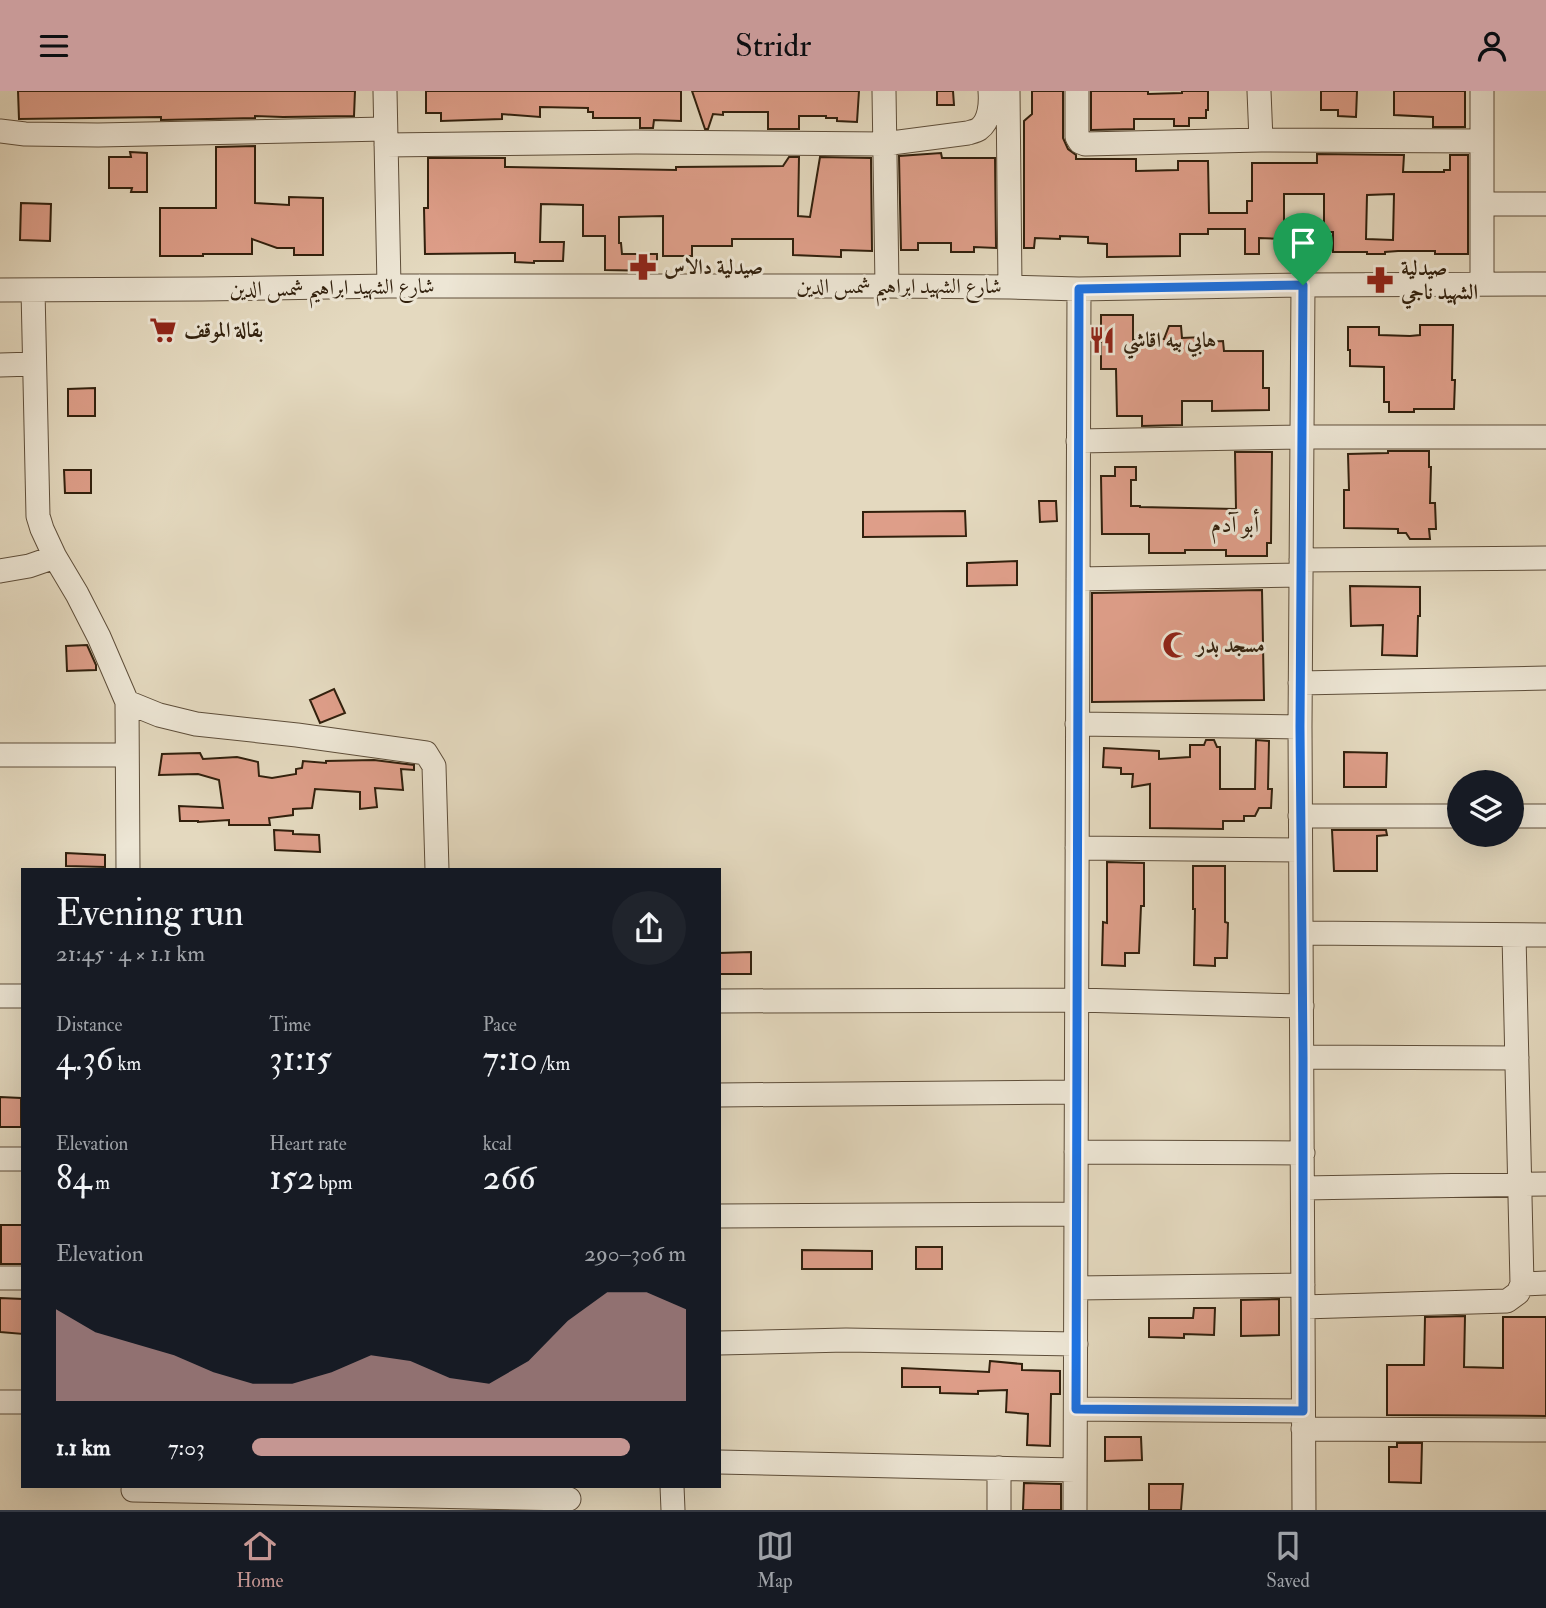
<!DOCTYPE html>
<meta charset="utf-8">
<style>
:root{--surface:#171b24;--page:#20242c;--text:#f1f3f6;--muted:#9ea1a6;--line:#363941;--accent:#c59692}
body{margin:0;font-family:"IM FELL Double Pica",Amiri,serif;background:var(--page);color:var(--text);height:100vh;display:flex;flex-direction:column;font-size:26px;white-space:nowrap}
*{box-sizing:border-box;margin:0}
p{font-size:23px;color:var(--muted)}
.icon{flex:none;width:38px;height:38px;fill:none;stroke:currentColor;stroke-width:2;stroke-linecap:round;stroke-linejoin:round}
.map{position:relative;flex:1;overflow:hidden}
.side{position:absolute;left:21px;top:777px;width:700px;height:620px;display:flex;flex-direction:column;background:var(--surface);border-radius:0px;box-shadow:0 7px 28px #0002}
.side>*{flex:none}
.tools{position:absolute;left:1447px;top:679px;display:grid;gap:14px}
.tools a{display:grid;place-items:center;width:77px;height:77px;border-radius:50%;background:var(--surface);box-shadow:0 7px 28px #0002;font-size:35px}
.pin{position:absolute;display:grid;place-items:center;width:60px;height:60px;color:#fff;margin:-72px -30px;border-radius:50% 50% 50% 0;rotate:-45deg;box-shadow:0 0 7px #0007}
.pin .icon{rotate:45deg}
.round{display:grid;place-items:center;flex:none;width:74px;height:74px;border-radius:37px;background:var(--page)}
.overview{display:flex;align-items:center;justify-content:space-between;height:119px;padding:0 35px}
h1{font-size:38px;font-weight:600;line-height:52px}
.stats{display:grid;grid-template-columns:repeat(3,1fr);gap:10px;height:119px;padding:7px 35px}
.stats div{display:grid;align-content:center}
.stats b{font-size:35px;font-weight:600}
.stats small{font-size:19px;font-weight:400}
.stats p{font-size:19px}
.chart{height:196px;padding:14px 35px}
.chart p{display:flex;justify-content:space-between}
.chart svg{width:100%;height:126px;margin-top:7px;fill:var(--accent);opacity:.7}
ul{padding:0 35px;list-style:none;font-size:23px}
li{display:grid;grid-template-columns:112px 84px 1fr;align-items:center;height:52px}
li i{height:18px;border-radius:9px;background:var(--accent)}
header{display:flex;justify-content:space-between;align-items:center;height:91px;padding:0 35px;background:var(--accent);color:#111;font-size:32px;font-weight:600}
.menu{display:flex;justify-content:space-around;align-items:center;height:98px;border-top:2px solid var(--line);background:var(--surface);font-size:19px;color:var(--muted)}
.menu a{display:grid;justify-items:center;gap:4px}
.menu .active{color:var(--accent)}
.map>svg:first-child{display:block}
</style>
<header><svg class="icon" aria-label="menu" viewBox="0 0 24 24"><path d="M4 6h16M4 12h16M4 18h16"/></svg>Stridr<svg class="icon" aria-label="person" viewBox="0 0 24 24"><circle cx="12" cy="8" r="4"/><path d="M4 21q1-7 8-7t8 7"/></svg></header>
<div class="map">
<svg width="1546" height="1419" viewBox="0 0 1546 1419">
<rect width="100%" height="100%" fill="#e4d9bf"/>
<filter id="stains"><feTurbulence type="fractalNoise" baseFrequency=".00286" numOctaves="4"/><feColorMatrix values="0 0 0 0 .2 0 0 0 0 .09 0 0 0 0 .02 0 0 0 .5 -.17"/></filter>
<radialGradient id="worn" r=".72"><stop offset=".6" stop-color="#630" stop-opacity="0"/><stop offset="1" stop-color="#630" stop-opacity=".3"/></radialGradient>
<path fill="#de9e89" stroke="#31200d" stroke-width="2" fill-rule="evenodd" d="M18 0H355L354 25 283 26 255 25V27L161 29V26L19 28Z
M426 0H681V30L654 29 653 37H640V27H593V21H588V17L540 16V26L502 23V28L441 30V22H426Z
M692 0H859L857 31 837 30V27H826V25H799V38H768V21H723V24L713 23 708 38H705Z
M937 0H953L954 14H937Z
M1032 0H1063V47L1068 58 1076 64V68H1136V80L1178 79V70H1208L1209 122H1247V110H1252V72H1317V63L1404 64 1403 81H1444V79H1450V64H1468V163H1435V160H1398L1385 161V163H1367V161H1333V141H1324V103H1284V148L1259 147V163H1245V138H1208V143H1180V165L1107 166V153L1088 152V146L1060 145V148L1035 147 1034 157H1024V30L1032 23ZM1394 103 1393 149 1366 148 1367 104Z
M1091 0H1148V3L1182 2V0H1208V19H1206V27H1189V35H1174V28H1134V38L1091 39Z
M1321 0H1357L1356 26 1338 25V19H1321Z
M1394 0H1465V36H1433V26L1394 24Z
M255 55V112L289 114V106L323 107V164H294V157H277L252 148V163H203V165H160V117H216V56Z
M130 61 147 62V101H131L132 97H109V66H131Z
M941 62 942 67H995L996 157 974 156V161H951V152H918V159H901L899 65Z
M789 66H799L798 125 810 126 820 66 871 67 872 160 841 159V166L793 164V148H732V155H692V165H663V125L619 126V152H621L622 163H657V180L605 179V145H583V114L541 113 540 151H564L563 170H534V172L515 171V162L425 163 424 117H428V67H505V76L676 79V76L783 75Z
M21 112 51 113 50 150 20 149Z
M1101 224H1133V249L1164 248 1169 235H1181L1182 247 1203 246V251L1223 250 1224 260H1263V297H1269V319L1212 320V310H1182V334L1142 335V325H1117L1116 278H1101Z
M1420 234H1453L1452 289H1455L1454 318H1414V321H1389V311H1384V276L1350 275V259H1348V236H1379V244L1410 245 1420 244Z
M95 297V325H68V298Z
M1388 360H1429V376H1431L1430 412H1435L1436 438H1429L1430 448H1410L1406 442H1398V438L1344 437V399H1349L1348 363 1388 362Z
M1235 361H1272L1271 452H1267V465H1226V459H1185V462H1149V443H1102L1101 385H1115V376H1136V389H1131V415H1140V416L1236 418Z
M64 379H91V402H65Z
M1039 410H1056L1057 430 1040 431Z
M965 420 966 445 863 446V421Z
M1017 470V494L967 495V472Z
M1350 495 1420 496V525H1418L1417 565 1382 564 1383 534 1351 535Z
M1262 499 1264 609 1092 611V502Z
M87 554 96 574V579L67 580 66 555Z
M334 598 345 622 320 632 310 609Z
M1206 649H1214L1217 656H1220V698H1255L1256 649 1269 650 1268 698H1272L1271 717H1259L1255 725H1244V730H1223V738L1150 737V693L1132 696 1133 683H1121V677L1103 676 1104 657 1159 660V668L1190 666V654H1204Z
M1344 661 1387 662 1386 696H1344Z
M200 662 203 668 237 666 258 671 259 685 272 687 296 683V678L302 677 303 670 326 672V670L374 669 414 674V679L401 678 403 699 375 697 377 716 360 718V701L315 698 312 717 293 718V724L269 727 270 734H229V729L198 731V730H180L179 715 223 717 219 689 198 683 159 684 162 663Z
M274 739 293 740V743L319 744 320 761 275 759Z
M1332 739H1386L1387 744 1377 745V780H1334Z
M66 762 105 764V776L66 775Z
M1107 771 1144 772V815H1141L1139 862H1125V875L1102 874 1103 831 1107 832Z
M1193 775H1225V831L1228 832 1227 867H1215V875L1194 874 1195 818H1193Z
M751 861V883H719V862Z
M0 1006 21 1007V1036H0Z
M1 1134H23V1173H1Z
M916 1156H942V1178H916Z
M802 1159 872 1160V1178H802Z
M0 1207 23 1208V1243L0 1241Z
M1279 1208V1244L1241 1245V1209Z
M1194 1217H1215L1214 1244 1184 1243V1247L1149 1246V1227H1193Z
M1465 1225 1464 1276 1503 1277V1226H1546V1325L1387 1324V1274H1424L1425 1226Z
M990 1270 1022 1273V1279L1060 1280V1303H1051L1050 1355 1027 1354 1028 1323 1006 1321 1007 1299 978 1300V1303L940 1302V1296H902V1277L989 1281Z
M1105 1346H1141L1142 1369 1105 1370Z
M1397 1352H1422L1421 1392 1389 1391V1356H1397Z
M1024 1392 1061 1393V1419H1023Z
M1149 1393H1183L1181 1419H1149Z"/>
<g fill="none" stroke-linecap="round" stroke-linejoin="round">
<defs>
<path id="minor" d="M385 0 389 195
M884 0 887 195
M1008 0 1010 196
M1077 0V46L1080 51 1085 53 1261 49 1482 50
M1259 0 1261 49
M1482 0V193
M0 40 25 43 98 44 385 38
M386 54 636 51 884 53 968 42C971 41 976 40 979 38 990 30 991 12 990 0
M1483 113H1546
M1303 194 1300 636 1304 1419
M0 199 202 198 389 195H887L1010 196 1079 198 1303 194 1546 193
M33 199 38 425 42 438 55 466 77 503 99 546 127 611 128 779
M0 274 34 273
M1078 350 1302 346H1546
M1301 469 1546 467
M0 480 29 475 55 466
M1078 488 1301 484
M1300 592 1546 587
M127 611 159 624 196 633 297 644 426 662 434 675 437 779
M1077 633 1300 636
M0 664H127
M1300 725H1460
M1512 725H1546
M1077 757 1300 759
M1301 842 1546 844
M0 905H23
M719 910 1077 909 1302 915
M1303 966 1517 967
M719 1004 1076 1001
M1076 1061 1303 1062
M0 1068H23
M1303 1097 1546 1093
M719 1125 1076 1123
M0 1187H23
M1522 1193 1546 1192
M1076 1197 1303 1194
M1303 1216 1507 1210 1518 1202 1522 1193 1514 844
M719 1252 846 1249 1076 1253
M0 1311H23
M1076 1318 1303 1320
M1303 1338 1546 1339
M719 1371 1075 1379
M999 1377V1419
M672 1395 673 1419
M133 1399 569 1408
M1075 1419 1079 198"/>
</defs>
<use href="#minor" stroke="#5e4e3a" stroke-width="25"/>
<use href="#minor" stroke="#ede6d5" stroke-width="23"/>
</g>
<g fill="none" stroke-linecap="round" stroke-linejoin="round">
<defs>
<path id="route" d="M1303 194 1300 636 1303 966V1320L1076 1318 1079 198Z"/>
</defs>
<use href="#route" stroke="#fff" stroke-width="14"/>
<use href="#route" stroke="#1a73e8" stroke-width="9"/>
</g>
<defs>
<symbol id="pharmacy-bare" viewBox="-9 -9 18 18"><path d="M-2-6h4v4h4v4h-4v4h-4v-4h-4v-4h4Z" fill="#8f2418" stroke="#ede6d5" stroke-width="2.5" paint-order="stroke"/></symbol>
<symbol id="supermarket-bare" viewBox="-9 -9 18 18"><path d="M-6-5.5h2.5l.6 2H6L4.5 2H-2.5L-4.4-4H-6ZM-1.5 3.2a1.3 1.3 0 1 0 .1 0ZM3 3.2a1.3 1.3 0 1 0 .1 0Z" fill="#8f2418" stroke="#ede6d5" stroke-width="2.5" paint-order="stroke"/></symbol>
<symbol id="restaurant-bare" viewBox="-9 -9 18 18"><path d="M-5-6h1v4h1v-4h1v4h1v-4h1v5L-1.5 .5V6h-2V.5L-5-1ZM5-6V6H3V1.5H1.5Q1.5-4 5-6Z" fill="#8f2418" stroke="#ede6d5" stroke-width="2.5" paint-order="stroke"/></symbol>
<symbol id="mosque-bare" viewBox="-9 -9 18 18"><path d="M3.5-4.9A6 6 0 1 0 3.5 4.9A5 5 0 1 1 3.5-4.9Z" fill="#8f2418" stroke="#ede6d5" stroke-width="2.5" paint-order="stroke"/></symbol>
</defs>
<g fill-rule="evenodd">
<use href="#pharmacy-bare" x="624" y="157" width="38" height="38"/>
<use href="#pharmacy-bare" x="1361" y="170" width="38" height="38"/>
<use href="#supermarket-bare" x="144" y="220" width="38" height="38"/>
<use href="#restaurant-bare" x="1083" y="230" width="38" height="38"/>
<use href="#mosque-bare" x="1157" y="535" width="38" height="38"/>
</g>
<g text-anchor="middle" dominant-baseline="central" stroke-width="6" stroke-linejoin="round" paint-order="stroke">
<g font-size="21" font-weight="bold" fill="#31200d" stroke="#ede6d5" text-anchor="start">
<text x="664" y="176">صيدلية دالاس</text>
<text x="1401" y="177">صيدلية<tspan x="1401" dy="24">الشهيد ناجي</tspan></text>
<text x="184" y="239">بقالة الموقف</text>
<text x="1123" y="249">هابي بيه اقاشي</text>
<text x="1197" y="554">مسجد بدر</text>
</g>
<g font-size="21" fill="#31200d" stroke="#ede6d5">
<text x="899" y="195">شارع الشهيد ابراهيم شمس الدين</text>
<text transform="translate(332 197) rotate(-1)">شارع الشهيد ابراهيم شمس الدين</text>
</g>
<g font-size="23" fill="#31200d" stroke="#ede6d5">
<text x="1235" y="433">أبو آدم</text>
</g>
</g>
<rect width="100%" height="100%" filter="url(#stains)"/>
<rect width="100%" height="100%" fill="url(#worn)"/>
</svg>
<div class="tools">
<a><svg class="icon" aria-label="layers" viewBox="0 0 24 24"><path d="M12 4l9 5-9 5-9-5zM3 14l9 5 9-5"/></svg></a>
</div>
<div class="pin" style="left:1303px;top:194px;background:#1e9e55"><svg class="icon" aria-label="arrive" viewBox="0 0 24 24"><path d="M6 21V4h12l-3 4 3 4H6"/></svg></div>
<section class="side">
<div class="overview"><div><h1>Evening run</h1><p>21:45 · 4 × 1.1 km</p></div><a class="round"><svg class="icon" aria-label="share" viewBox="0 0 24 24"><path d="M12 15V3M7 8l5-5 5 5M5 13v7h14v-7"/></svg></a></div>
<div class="stats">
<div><p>Distance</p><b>4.36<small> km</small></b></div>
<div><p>Time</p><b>31:15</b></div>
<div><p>Pace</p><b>7:10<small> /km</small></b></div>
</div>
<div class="stats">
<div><p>Elevation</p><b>84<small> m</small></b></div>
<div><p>Heart rate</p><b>152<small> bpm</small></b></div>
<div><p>kcal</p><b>266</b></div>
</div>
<div class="chart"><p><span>Elevation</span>290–306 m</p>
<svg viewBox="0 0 160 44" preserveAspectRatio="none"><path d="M0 44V12L10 20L20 24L30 28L40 34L50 38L60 38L70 34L80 28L90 30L100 36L110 38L120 30L130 16L140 6L150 6L160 12V44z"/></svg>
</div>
<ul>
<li><b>1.1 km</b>7:03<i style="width:87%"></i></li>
</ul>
</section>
</div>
<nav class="menu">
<a class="active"><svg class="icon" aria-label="home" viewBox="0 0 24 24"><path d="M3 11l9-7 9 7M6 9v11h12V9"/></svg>Home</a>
<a><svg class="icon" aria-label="map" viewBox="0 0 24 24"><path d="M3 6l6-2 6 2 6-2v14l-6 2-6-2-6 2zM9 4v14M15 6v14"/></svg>Map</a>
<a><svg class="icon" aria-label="saved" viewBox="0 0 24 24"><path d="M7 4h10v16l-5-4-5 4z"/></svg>Saved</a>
</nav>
